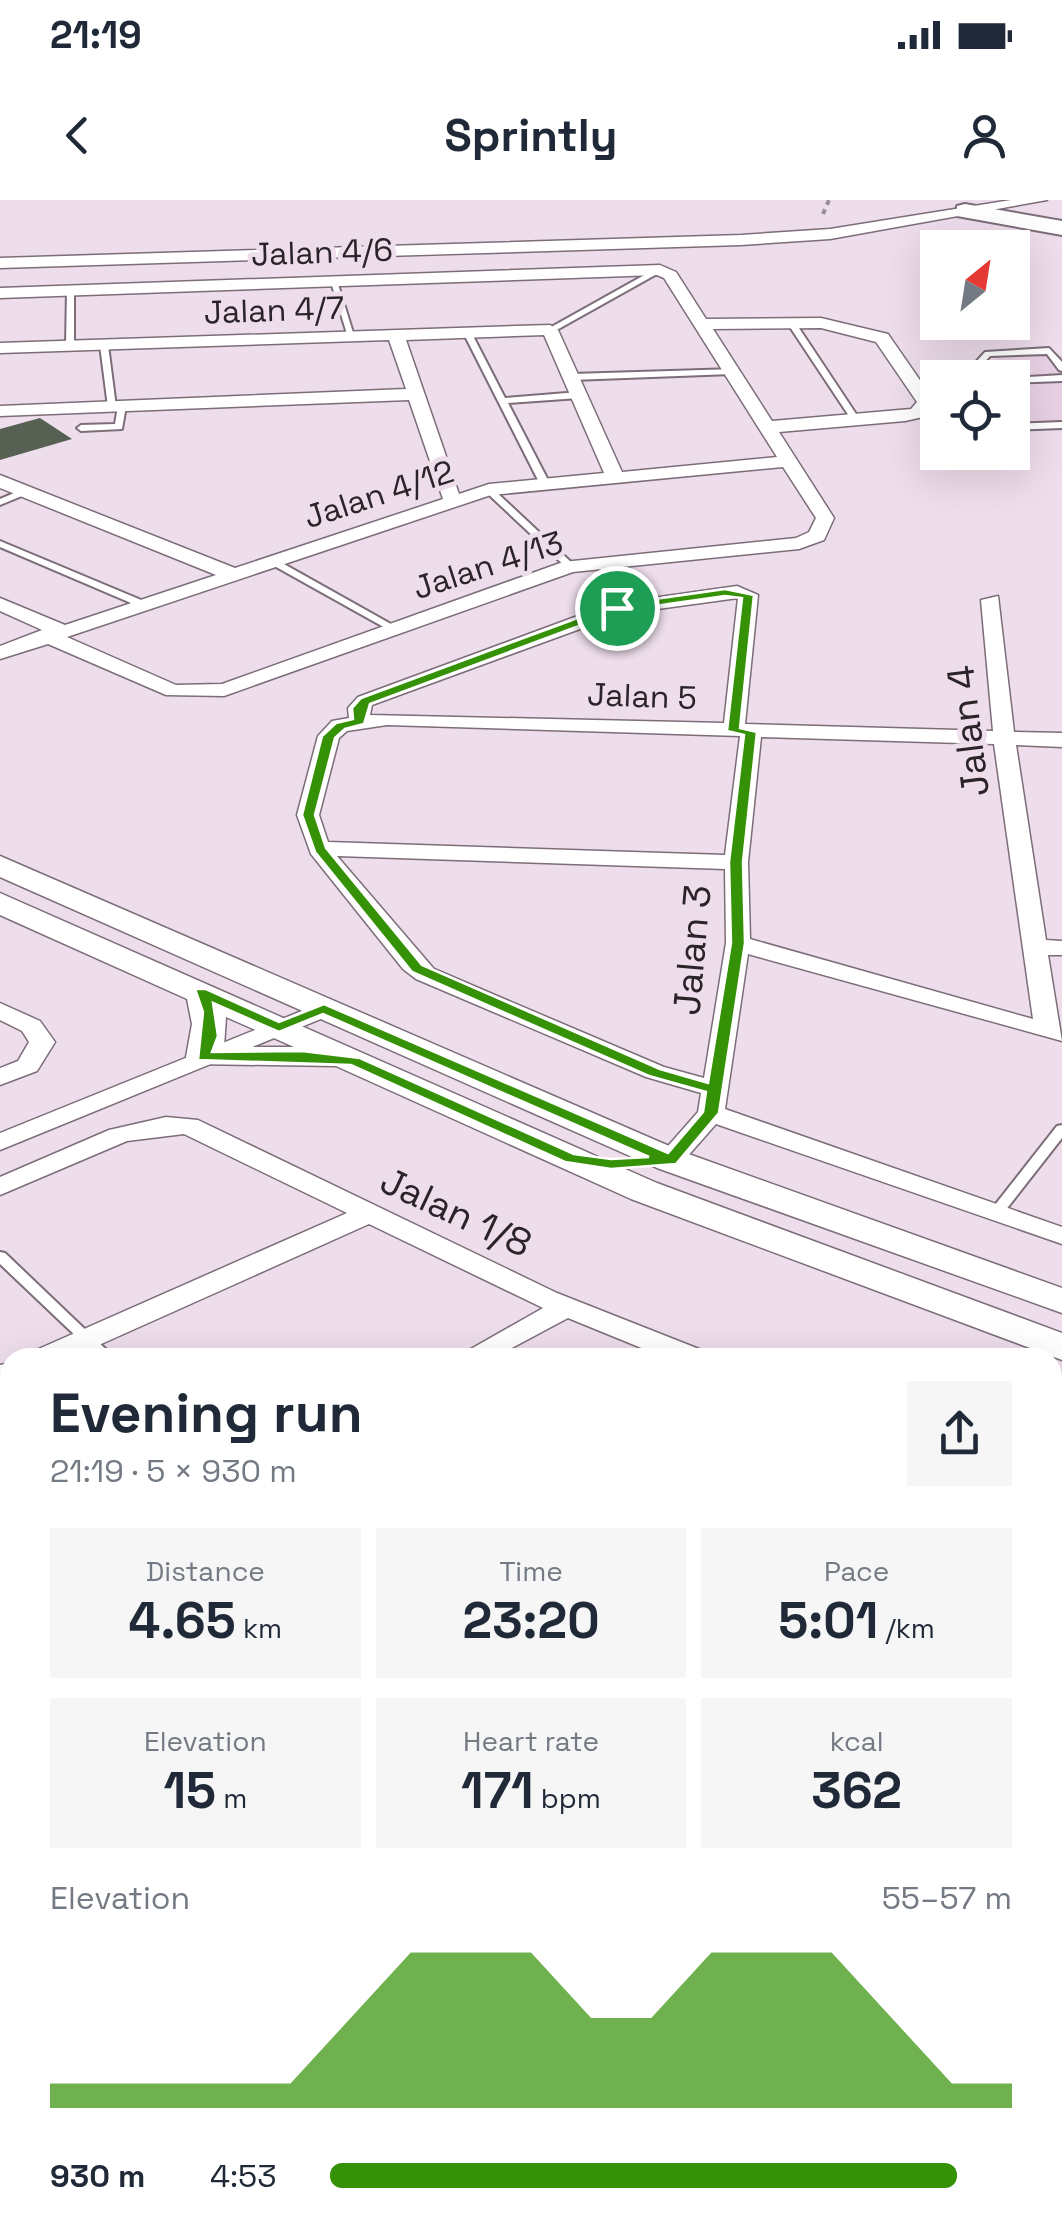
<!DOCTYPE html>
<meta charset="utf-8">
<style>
:root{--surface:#fff;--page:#f6f6f7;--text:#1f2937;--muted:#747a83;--accent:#359106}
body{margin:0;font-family:"Space Grotesk",sans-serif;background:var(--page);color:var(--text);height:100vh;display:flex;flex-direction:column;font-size:38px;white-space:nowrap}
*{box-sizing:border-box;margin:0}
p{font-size:32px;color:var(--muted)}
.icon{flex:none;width:55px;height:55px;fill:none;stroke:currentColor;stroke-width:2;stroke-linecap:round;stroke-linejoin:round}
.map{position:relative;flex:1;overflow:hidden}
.panel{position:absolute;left:0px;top:1148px;width:1062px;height:888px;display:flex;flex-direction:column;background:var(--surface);border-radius:30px 30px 0 0;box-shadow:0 10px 40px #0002}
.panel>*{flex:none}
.needle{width:65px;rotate:30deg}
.fabs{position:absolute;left:920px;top:30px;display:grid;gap:20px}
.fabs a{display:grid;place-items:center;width:110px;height:110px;border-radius:0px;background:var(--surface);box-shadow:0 10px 40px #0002;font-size:50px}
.pin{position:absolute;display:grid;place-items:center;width:85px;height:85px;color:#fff;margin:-42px;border:5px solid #fff;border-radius:50%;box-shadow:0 2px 10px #0007}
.round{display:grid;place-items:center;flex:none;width:105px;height:105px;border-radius:0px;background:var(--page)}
.summary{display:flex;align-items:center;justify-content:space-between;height:170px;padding:0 50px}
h1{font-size:55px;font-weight:700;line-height:75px}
.figures{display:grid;grid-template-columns:repeat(3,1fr);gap:15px;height:170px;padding:10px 50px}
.figures div{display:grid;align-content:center;border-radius:0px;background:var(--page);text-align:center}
.figures b{font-size:50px;font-weight:700}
.figures small{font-size:28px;font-weight:400}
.figures p{font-size:28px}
.chart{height:280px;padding:20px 50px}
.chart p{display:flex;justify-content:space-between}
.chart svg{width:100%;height:180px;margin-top:10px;fill:var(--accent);opacity:.7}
ul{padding:0 50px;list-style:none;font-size:32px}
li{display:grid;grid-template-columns:160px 120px 1fr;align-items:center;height:75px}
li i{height:25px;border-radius:12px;background:var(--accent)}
.status{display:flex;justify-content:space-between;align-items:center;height:70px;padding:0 50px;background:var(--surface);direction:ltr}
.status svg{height:28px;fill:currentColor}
header{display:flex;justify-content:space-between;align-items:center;height:130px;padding:0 50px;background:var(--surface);font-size:45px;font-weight:700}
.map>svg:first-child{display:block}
</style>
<div class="status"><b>21:19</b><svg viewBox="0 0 49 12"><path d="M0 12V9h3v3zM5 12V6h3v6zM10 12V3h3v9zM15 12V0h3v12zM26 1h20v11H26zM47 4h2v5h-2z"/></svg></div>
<header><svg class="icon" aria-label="back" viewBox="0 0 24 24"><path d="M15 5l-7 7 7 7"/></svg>Sprintly<svg class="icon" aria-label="person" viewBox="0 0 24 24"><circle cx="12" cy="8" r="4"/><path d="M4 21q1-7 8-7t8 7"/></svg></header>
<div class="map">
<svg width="1062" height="2033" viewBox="0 0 1062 2033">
<rect width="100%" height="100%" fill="#eeddeb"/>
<path fill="#e8d1e4" d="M1062 155V229L1013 233 1012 178 980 175 997 158Z"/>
<path fill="#566153" d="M40 218 72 239 0 260V229Z"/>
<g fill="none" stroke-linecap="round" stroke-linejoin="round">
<defs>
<path id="lane" d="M657 68 664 70 553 132 546 130Z
M330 79 337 81 355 139 348 137Z
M67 89 74 91V146L70 149 66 146Z
M787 119H793L860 220 859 222H853L786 121Z
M465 132 472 134 505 198 579 192 583 195 579 198 508 203 550 284 548 286 540 284 464 134Z
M104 142 108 145 116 207 112 210 108 207 100 145Z
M1049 148 1062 162V171L1059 170 1047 154 990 156 974 174 976 178H967L965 174 985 152Z
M735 169V173L732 174 572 180 568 177 572 174Z
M1062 175V181L1012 183V178Z
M122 203 126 206 122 229 81 231 77 228 81 225 115 224 118 206Z
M1062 222V228L1012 230V224Z
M26 288 29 289V293L0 305V299Z
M486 288H492L573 364V368H567L486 292Z
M0 341 146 402 147 404 138 406 0 347Z
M269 359H275L398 428 397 430H389L269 363Z
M1062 925V938L1001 1016H991L989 1013 991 1010 1057 926Z
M0 1052 5 1053 115 1158H99L0 1064Z
M10 1677V1691L0 1695V1681Z
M152 2025H193L190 2031 185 2033H144L147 2027Z"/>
<path id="street" d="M1011 0H1047L830 39 741 45 0 68V58L741 35 830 29Z
M660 65 676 72 706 119 821 118 888 134 935 202 923 217 905 221 779 232 834 318 824 340 799 349 573 372 224 496 166 495 48 444 0 459V446L42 430 0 411V398L65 425 216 375 0 288V275L235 368 443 299 409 200 0 216V206L406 189 389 140 0 153V143L550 125 558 130 622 272 777 257 664 78 657 75 0 98V88ZM821 128 876 142 917 202 911 209 772 221 713 129ZM544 135 604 273 489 284 459 294 406 140ZM783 267 816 318 809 332 796 338 563 362 222 484 176 485 67 437 491 295Z
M737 386 758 395 745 524 993 531 981 400 998 396 1014 532 1062 533V547L1016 545 1046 740 1062 741V755H1048L1062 841 748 754 725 909 1062 1027V1044L716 924 679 966H661L657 960 661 954 698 912 701 893 646 877 416 779 403 769 311 654 297 615 318 536 332 521 349 518 348 508 358 497 610 404ZM738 398 724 523 370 515 372 505 621 414ZM387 525 740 536 725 655 328 642 319 615 339 538 347 531ZM761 537 994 544 1033 819 750 739 748 662ZM337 656 725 669 726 743 704 878 664 867 434 769Z
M324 802 333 804 336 809 333 814 0 950V933Z
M0 803 40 821 55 842 37 871 0 885V868L18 861 29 842 22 831 0 820Z
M166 917 198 920 557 1093 704 1151 708 1158H666L568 1118 493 1158H455L543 1108 369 1024 70 1158H30L34 1151 347 1013 184 934 127 941 0 995V977L109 930Z
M10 1163V1184L0 1186V1165Z
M1052 1290 1062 1292V1315L1052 1312Z
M0 1402 10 1404V1436L0 1433Z
M1062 1496V1520L1052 1523V1499Z
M1062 1673V1701L1052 1703V1675Z
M265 2025H305L307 2033H267Z
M831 2025H871L875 2033H835Z"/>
<path id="secondary" d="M0 656 683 952 1062 1088V1113L657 968 0 677Z
M0 693 657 983 1062 1133V1160L631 999 336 866 191 864 186 857 192 824 187 799 0 715ZM226 817 294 847H224Z"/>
<path id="primary" d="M965 4 1062 21V35L957 16V6Z"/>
</defs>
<use href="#lane" stroke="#7c6d79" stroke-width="4"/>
<use href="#street" stroke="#7c6d79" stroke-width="3"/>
<use href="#secondary" stroke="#7c6d79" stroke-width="3"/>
<use href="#primary" stroke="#7c6d79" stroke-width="4"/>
<path stroke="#998d97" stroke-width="4" stroke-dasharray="5 5" stroke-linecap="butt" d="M823 14 829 0"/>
<use href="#lane" fill="#fff" fill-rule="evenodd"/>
<use href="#street" fill="#fff" fill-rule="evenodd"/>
<use href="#secondary" fill="#fff" fill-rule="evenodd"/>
<use href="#primary" fill="#fff" fill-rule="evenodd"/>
</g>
<path fill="#359106" stroke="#fff" stroke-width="2.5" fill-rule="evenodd" d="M725 389 754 395 740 528 757 532 743 662 745 743 719 913 676 964 611 969 565 962 351 865 198 860 203 812 195 789H206L279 822 324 804 668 953 703 912 706 892 649 876 412 772 315 652 302 615 322 536 336 523 353 519 352 508 361 498 613 405ZM725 396 742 398 727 531 744 535 729 662 731 743 708 883 660 869 422 765 326 648 315 615 335 538 345 529 364 524 370 504 619 411ZM213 803 279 832 323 814 649 957 611 959 574 954 360 858 302 851 212 852 218 836Z"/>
<g text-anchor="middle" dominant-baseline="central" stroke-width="10" stroke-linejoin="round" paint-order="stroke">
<g font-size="32" fill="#2a2429" stroke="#eeddeb">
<text transform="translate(322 52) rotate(-2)">Jalan 4/6</text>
<text transform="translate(274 110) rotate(-2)">Jalan 4/7</text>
<text transform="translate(379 294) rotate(-18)">Jalan 4/12</text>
<text transform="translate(488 365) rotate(-18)">Jalan 4/13</text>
<text transform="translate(642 496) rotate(2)">Jalan 5</text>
</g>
<g font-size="38" fill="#2a2429" stroke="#eeddeb">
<text transform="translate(968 531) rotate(-97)">Jalan 4</text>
<text transform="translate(692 750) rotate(-85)">Jalan 3</text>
<text transform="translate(456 1012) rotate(25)">Jalan 1/8</text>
</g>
</g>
</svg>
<div class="fabs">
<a><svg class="needle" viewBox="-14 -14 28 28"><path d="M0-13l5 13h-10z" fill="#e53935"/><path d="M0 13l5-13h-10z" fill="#747a83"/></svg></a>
<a><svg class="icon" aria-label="locate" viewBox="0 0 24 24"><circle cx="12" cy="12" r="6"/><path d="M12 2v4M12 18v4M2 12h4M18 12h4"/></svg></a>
</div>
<div class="pin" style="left:617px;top:408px;background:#1e9e55"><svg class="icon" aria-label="arrive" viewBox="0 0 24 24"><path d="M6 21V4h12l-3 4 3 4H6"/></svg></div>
<section class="panel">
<div class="summary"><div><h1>Evening run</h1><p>21:19 · 5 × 930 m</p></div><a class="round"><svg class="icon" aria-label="share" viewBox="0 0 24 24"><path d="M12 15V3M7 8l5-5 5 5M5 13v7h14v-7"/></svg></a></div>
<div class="figures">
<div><p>Distance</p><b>4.65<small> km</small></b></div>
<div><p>Time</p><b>23:20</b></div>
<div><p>Pace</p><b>5:01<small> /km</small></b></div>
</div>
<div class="figures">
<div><p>Elevation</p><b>15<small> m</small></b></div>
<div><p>Heart rate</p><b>171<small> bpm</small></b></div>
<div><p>kcal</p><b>362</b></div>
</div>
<div class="chart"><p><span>Elevation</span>55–57 m</p>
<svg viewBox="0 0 160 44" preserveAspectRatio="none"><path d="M0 44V38L10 38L20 38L30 38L40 38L50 22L60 6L70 6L80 6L90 22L100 22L110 6L120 6L130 6L140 22L150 38L160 38V44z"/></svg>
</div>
<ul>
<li><b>930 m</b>4:53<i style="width:92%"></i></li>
</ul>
</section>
</div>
